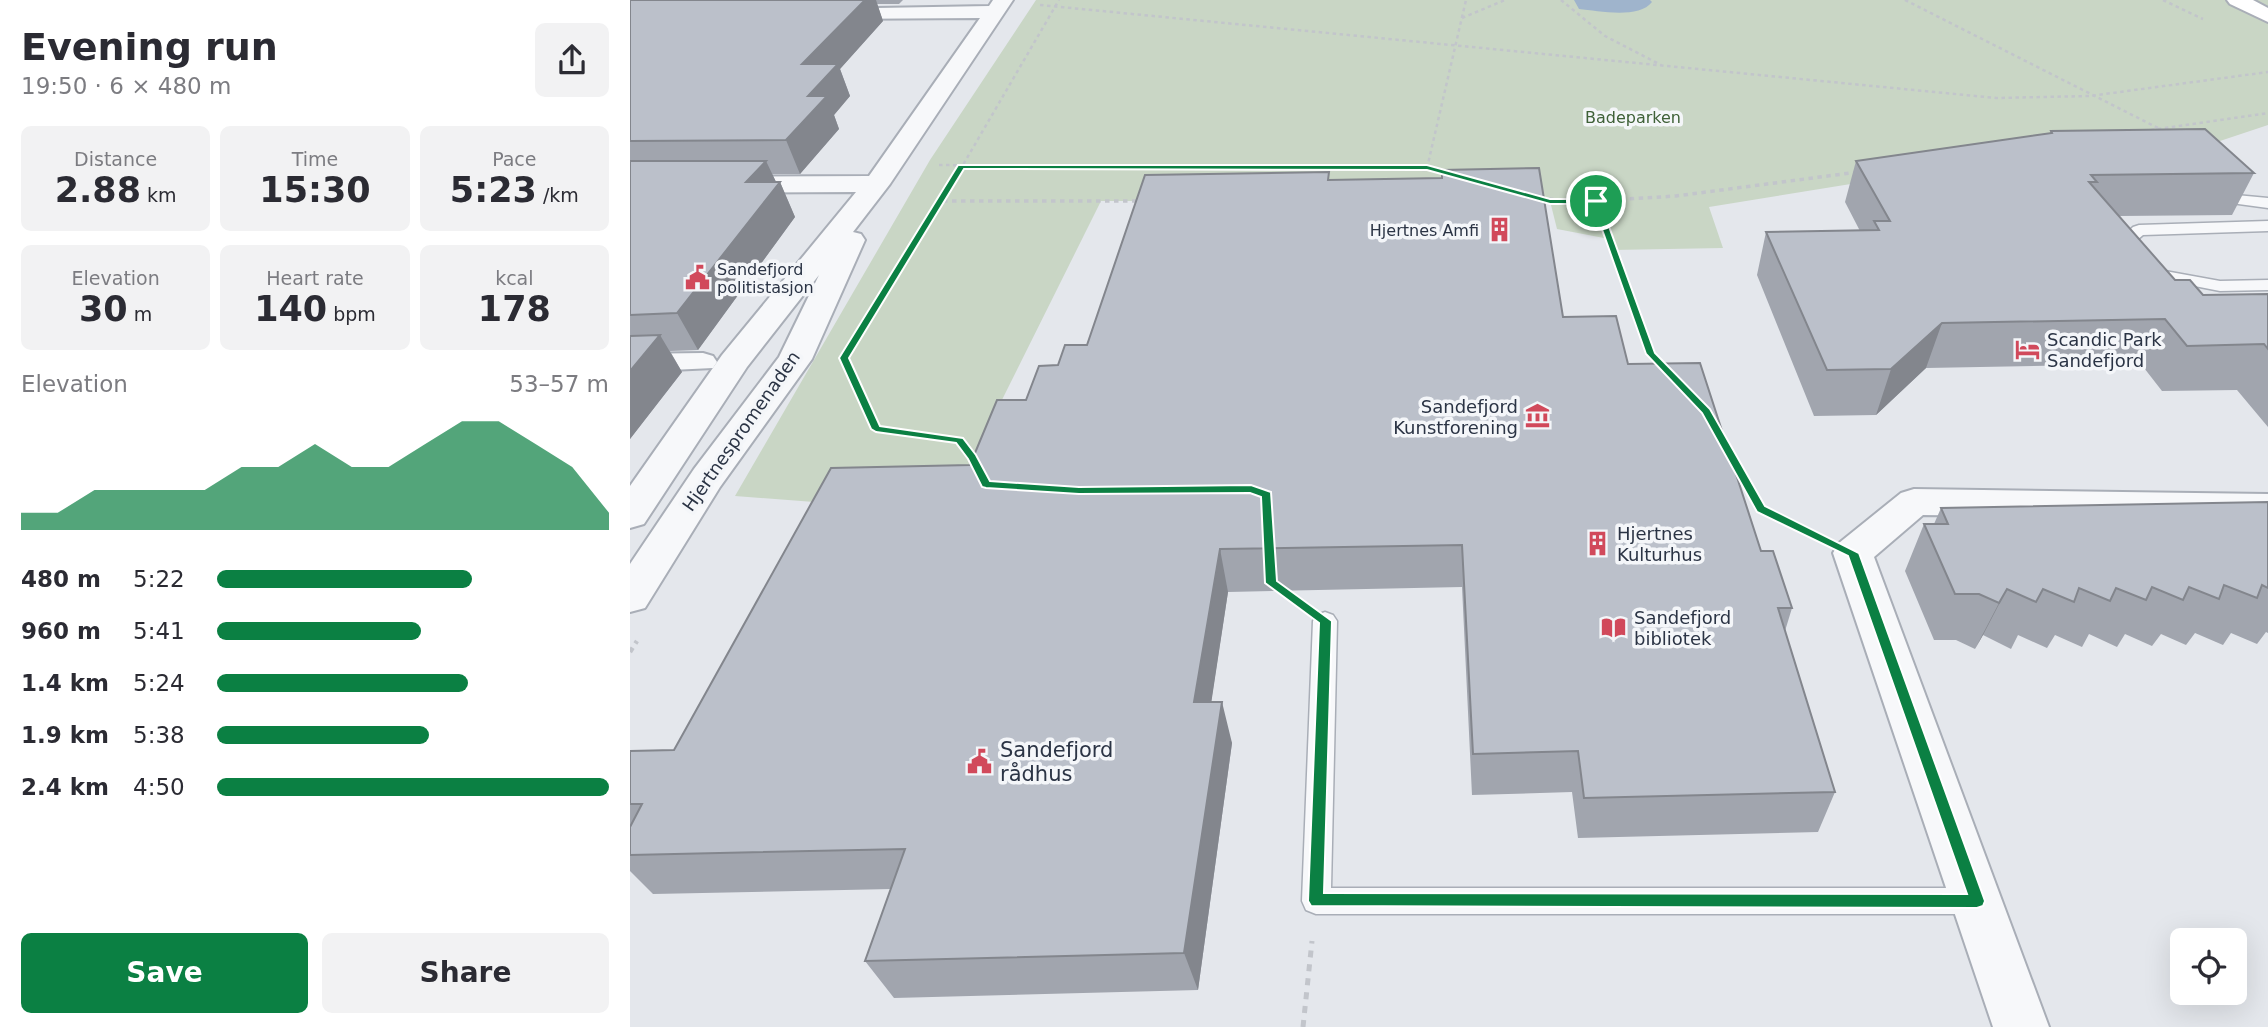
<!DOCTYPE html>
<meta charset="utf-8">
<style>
:root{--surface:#fff;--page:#f2f2f3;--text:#2b2b33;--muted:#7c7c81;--accent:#0b8043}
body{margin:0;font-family:"DejaVu Sans",sans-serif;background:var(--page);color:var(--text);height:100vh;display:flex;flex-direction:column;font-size:26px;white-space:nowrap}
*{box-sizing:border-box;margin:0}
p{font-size:23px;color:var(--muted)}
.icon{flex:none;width:38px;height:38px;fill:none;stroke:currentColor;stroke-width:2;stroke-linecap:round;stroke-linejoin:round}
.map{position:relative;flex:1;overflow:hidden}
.details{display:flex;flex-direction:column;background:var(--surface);width:630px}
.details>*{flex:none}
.fabs{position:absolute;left:1540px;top:928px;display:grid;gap:14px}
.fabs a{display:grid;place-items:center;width:77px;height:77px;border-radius:10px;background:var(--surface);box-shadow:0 7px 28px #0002;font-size:35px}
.pin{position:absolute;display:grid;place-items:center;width:60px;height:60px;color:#fff;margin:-30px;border:4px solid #fff;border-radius:50%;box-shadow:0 2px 7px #0007}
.round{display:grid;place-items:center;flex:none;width:74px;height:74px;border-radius:10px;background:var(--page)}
.headline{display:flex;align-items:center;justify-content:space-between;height:119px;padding:0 21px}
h1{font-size:38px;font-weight:800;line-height:52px}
.stats{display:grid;grid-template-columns:repeat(3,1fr);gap:10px;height:119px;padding:7px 21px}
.stats div{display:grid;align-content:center;border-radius:10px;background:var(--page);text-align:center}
.stats b{font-size:35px;font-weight:800}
.stats small{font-size:19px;font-weight:400}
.stats p{font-size:19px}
.chart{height:196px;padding:14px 21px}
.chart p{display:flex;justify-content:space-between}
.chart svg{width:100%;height:126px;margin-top:7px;fill:var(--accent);opacity:.7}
.action{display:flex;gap:14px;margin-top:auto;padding:14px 21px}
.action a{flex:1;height:80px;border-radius:10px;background:var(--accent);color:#fff;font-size:28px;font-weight:800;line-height:80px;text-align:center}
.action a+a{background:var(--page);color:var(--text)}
ul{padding:0 21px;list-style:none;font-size:23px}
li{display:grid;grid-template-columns:112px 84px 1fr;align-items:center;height:52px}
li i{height:18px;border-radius:9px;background:var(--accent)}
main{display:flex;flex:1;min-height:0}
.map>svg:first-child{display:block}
</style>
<main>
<section class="details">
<div class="headline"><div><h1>Evening run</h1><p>19:50 · 6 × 480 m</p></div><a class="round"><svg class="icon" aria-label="share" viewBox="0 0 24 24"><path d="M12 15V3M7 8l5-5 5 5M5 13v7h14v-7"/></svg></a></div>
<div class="stats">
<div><p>Distance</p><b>2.88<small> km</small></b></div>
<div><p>Time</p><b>15:30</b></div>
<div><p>Pace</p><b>5:23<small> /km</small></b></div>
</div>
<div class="stats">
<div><p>Elevation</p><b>30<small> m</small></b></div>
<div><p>Heart rate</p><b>140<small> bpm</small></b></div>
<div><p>kcal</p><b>178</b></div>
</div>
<div class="chart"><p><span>Elevation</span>53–57 m</p>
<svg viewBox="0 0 160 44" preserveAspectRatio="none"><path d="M0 44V38L10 38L20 30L30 30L40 30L50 30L60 22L70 22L80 14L90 22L100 22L110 14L120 6L130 6L140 14L150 22L160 38V44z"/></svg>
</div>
<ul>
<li><b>480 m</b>5:22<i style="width:65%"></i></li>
<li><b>960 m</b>5:41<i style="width:52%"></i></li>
<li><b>1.4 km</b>5:24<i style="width:64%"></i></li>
<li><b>1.9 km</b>5:38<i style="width:54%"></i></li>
<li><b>2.4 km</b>4:50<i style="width:100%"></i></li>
</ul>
<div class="action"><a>Save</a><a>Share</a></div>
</section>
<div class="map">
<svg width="1638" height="1027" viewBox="0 0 1638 1027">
<rect width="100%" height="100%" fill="#e4e7ec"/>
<path fill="#c9d6c5" d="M406 0H1638V125L1530 161 1332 166 1079 207 1093 248 983 250 979 239 927 229 920 201H471L343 458 333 494 184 502 105 496 300 160Z"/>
<path fill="#9fb4cc" d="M944 0H1020L1022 2C1009 19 969 11 949 9Z"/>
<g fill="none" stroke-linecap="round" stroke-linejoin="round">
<defs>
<path id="service" d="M1606 195 1638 198V208L1601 203 1598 200Z
M1638 221V231L1513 235 1501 245 1508 253 1500 258 1494 256 1484 245 1503 227 1509 225Z
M1535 271 1590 281 1638 280V290L1590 291 1529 279 1527 276Z
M695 612 703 615 707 621 701 888H1347L1357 892 1361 901 1357 910 1347 914H686L676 910 672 901 683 621 687 615Z"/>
<path id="pedestrian" d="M73 353 83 356 87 362 83 368 0 372V354Z"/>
<path id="minor" d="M363 0H383L260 184 223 232 231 234 235 240 182 359 90 487 15 608 0 612V564L64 469 149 357 189 275 117 367 14 524 0 528V486L92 355 226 192 0 193V177L239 176 350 18 198 19 191 17 188 13 191 9 359 6Z
M1284 489 1638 494V520L1293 515 1244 557 1419 1027H1363L1203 553 1209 543 1271 493Z"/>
<path id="secondary" d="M1597 0H1623L1638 8V22L1600 4Z"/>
</defs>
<use href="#service" stroke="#a9aeb7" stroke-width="3"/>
<use href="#pedestrian" stroke="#a9aeb7" stroke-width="4"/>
<use href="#minor" stroke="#a9aeb7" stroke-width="4"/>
<use href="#secondary" stroke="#a9aeb7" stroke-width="4"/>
<path stroke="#c2c5cb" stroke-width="2.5" stroke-dasharray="3.5 3.5" stroke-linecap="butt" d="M931 0 975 36 1031 65
M1275 0 1528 128
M1533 0 1573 19
M410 5 1366 98 1460 96 1638 72
M832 18 875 0
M1521 130 1638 113
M309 165 803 170
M797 168 836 0
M330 170 429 0"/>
<path stroke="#c2c5cb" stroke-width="3.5" stroke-dasharray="4.5 4.5" stroke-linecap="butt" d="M763 168H797L817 173
M910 198 947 202 1046 196 1228 172
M313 201H511
M966 201 1020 354 1034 367
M230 332 331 168
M216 361 227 387"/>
<path stroke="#c2c5cb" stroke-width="4.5" stroke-dasharray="5 5" stroke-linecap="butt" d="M227 385 246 429 329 440 344 461
M1095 445 1131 509 1180 533
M647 588 663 598
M0 652 7 641"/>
<path stroke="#c2c5cb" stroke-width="5" stroke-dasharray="7 7" stroke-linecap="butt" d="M673 1027 682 941"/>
<use href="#service" fill="#f7f8fa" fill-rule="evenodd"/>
<use href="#pedestrian" fill="#f7f8fa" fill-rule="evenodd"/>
<use href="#minor" fill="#f7f8fa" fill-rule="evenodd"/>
<use href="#secondary" fill="#fff" fill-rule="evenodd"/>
</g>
<path fill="#a1a5ae" d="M0 0H273L269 4H247L253 21 210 69 220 96 204 115 209 129 170 174H142L146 182H150L165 217 68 350 40 351 52 372 0 439Z
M1421 131 1624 173 1602 215 1489 216 1545 280 1573 295 1638 294V427L1607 390 1532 391 1511 364 1296 368 1246 415 1184 416 1127 275 1136 232 1230 231 1215 202 1226 161 1420 133Z
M699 172V180L933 317 998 364 1131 551 1162 608 1155 631 1205 792 1188 832 948 838 942 792 842 795 832 587 598 592 581 702 602 743 568 990 264 998 235 961 261 889 23 894 0 871V751L44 750 340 465 396 400 428 365Z
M1638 502V633L1636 632 1627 644 1601 633 1593 645 1565 633 1556 645 1531 634 1522 646 1495 634 1487 647 1459 634 1452 647 1425 635 1417 648 1388 635 1381 649 1353 635 1345 649 1326 640H1304L1275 571 1294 524H1304L1311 508Z"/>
<path fill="#83868d" d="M235 0H246L253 21 210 69 220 96 204 115 209 129 170 174 156 140 178 96 172 64Z
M136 161 148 186 150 182 165 217 68 350 47 313 116 182Z
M1312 323 1296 368 1246 415 1261 369Z
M30 335 52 372 0 439V371Z
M590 549 598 592 575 744 564 702Z
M1377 589 1353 635 1345 649 1369 603Z
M592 702 602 743 568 990 554 953Z"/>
<path fill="#bbc0ca" stroke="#83868d" stroke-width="2" d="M0 0H235L172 64H208L178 96H197L156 140 0 141Z
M1575 129 1624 173 1461 175 1467 182H1459L1545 280H1560L1573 295 1638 294V349L1634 344 1557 346 1535 319 1312 323 1261 369 1197 370 1136 232 1249 230 1244 221H1260L1226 161 1422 133 1421 131Z
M0 161H136L116 182H150L47 313 0 315Z
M909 168 933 317 986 316 998 364 1070 363 1131 551H1143L1162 608H1148L1205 792 954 798 948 751 843 754 832 545 590 549 564 702H592L554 953 235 961 275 849 0 855V827L12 804H0V751L44 750 201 468 340 465 367 400H396L409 366 428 365 435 345H457L515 175 699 172 698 180 812 178V170Z
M30 335 0 371V336Z
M1638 502V588L1632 585 1627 598 1594 585 1589 599 1559 587 1553 600 1522 587 1516 600 1486 588 1480 601 1449 588 1444 602 1413 589 1406 602 1377 589 1369 603 1349 594H1325L1294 524H1318L1311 508Z"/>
<path fill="#0b8043" stroke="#fff" stroke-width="2" fill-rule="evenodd" d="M328 165H797L920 199H969L1025 353 1080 409 1135 506 1229 553 1355 901 1353 906 1347 908 681 906 678 901 689 623 635 583 631 497 620 493 449 494 356 488 352 487 338 459 326 443 246 432 241 429 209 358ZM334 169 797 170 920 204H963L1016 354 1072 413 1127 512 1218 556 1337 894 694 893 702 621 647 581 641 492 621 485 449 487 360 481 346 455 333 438 250 426 219 358Z"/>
<defs>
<symbol id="building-bare" viewBox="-9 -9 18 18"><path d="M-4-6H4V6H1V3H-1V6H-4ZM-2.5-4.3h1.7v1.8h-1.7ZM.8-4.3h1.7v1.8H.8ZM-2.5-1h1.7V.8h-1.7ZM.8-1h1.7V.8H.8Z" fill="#d1495b" stroke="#f4f6f9" stroke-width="2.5" paint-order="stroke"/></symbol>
<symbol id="civic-bare" viewBox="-9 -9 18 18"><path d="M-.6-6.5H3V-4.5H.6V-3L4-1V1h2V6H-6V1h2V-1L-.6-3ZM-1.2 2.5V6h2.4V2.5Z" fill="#d1495b" stroke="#f4f6f9" stroke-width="2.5" paint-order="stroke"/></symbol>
<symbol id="hotel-bare" viewBox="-9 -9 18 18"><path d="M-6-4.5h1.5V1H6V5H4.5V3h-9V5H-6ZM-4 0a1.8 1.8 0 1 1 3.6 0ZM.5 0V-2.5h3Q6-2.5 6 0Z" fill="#d1495b" stroke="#f4f6f9" stroke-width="2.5" paint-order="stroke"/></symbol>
<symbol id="museum-bare" viewBox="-9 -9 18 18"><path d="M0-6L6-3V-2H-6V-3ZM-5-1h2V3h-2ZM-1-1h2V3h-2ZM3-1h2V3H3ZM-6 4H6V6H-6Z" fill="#d1495b" stroke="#f4f6f9" stroke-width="2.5" paint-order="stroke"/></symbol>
<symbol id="library-bare" viewBox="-9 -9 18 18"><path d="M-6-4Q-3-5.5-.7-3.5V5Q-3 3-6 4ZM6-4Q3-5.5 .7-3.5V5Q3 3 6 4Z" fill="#d1495b" stroke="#f4f6f9" stroke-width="2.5" paint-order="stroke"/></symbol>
</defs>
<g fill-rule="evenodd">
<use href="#building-bare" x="852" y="212" width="35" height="35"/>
<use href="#civic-bare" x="50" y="260" width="35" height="35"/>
<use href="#hotel-bare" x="1380" y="332" width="35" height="35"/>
<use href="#museum-bare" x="890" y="398" width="35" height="35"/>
<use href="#building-bare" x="950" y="526" width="35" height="35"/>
<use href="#library-bare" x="966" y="610" width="35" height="35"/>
<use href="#civic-bare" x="332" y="744" width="35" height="35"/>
</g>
<g text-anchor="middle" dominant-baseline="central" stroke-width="7" stroke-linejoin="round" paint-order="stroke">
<g font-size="16" fill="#3f6138" stroke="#f4f6f9">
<text x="1003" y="117">Badeparken</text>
</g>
<g font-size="16" fill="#2b3445" stroke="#f4f6f9" text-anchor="end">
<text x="849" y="230">Hjertnes Amfi</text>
<text x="87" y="269" text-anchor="start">Sandefjord<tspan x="87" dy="18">politistasjon</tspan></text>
</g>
<g font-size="18" fill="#2b3445" stroke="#f4f6f9" text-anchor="start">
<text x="1417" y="339">Scandic Park<tspan x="1417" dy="21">Sandefjord</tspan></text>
<text x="888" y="406" text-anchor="end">Sandefjord<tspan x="888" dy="21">Kunstforening</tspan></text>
<text x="987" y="533">Hjertnes<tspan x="987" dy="21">Kulturhus</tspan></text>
<text x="1004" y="617">Sandefjord<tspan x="1004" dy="21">bibliotek</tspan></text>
</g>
<g font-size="18" fill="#2b3445" stroke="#f4f6f9">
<text transform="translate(111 431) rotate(-55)">Hjertnespromenaden</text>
</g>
<g font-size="21" fill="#2b3445" stroke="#f4f6f9" text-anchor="start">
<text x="370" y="750">Sandefjord<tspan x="370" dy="24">rådhus</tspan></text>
</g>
</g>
</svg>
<div class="fabs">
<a><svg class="icon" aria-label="locate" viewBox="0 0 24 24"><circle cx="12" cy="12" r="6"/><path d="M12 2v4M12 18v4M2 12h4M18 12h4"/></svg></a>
</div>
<div class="pin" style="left:966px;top:201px;background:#1e9e55"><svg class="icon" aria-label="arrive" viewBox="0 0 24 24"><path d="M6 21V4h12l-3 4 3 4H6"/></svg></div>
</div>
</main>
